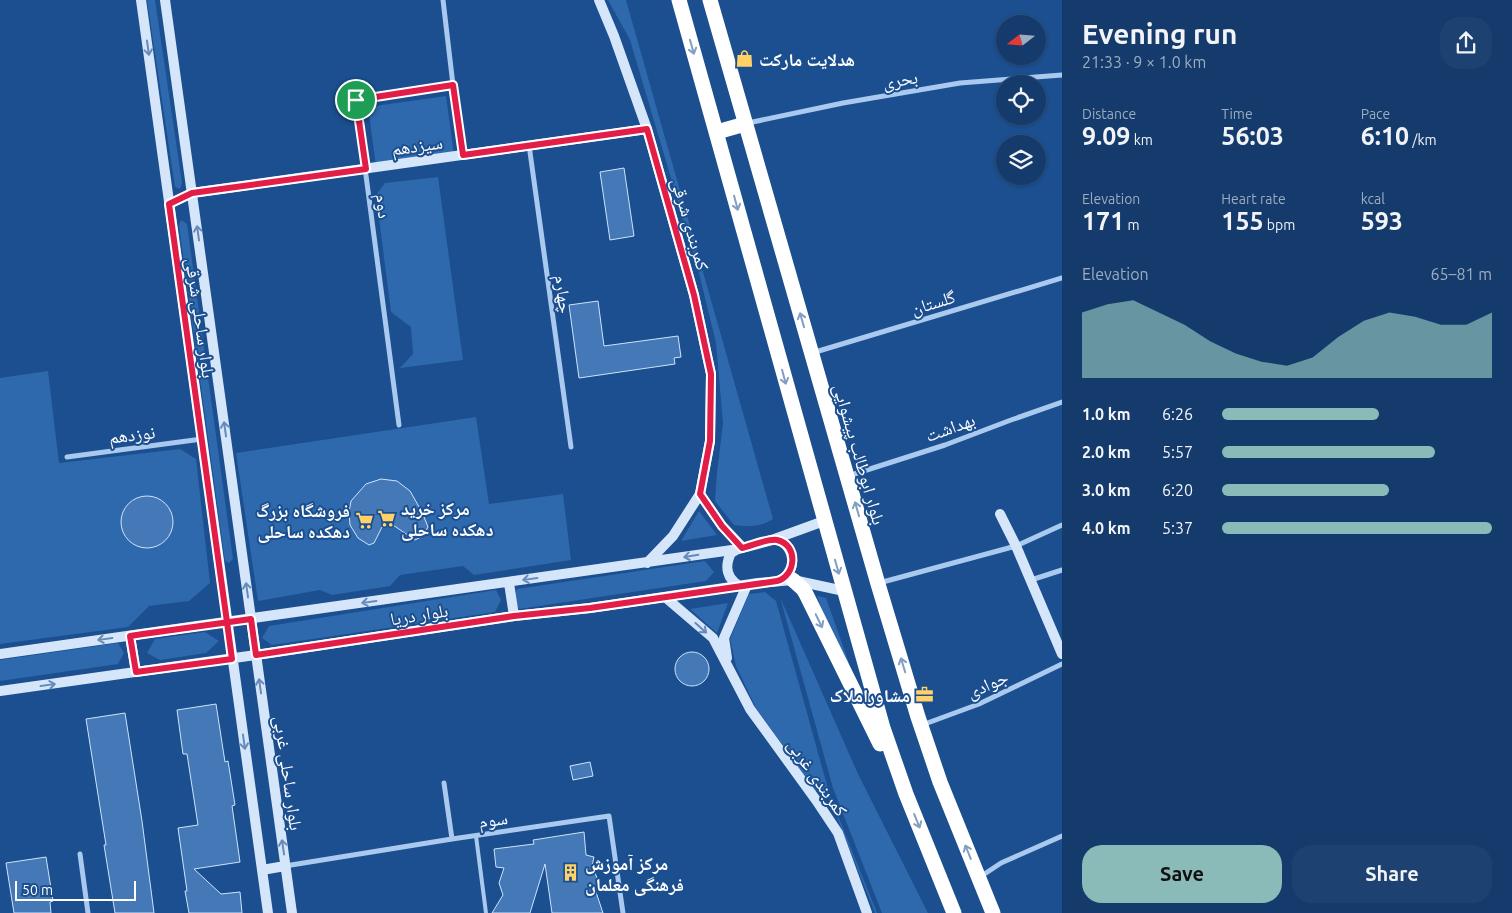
<!DOCTYPE html>
<meta charset="utf-8">
<style>
:root{--surface:#143b6b;--page:#1d4271;--text:#f1f3f6;--muted:#9dadc1;--line:#33557e;--accent:#8bbbb9}
body{margin:0;font-family:Ubuntu,"Noto Naskh Arabic",sans-serif;background:var(--page);color:var(--text);height:100vh;display:flex;flex-direction:column;font-size:19px;white-space:nowrap}
*{box-sizing:border-box;margin:0}
p{font-size:16px;color:var(--muted)}
.icon{flex:none;width:28px;height:28px;fill:none;stroke:currentColor;stroke-width:2;stroke-linecap:round;stroke-linejoin:round}
.map{position:relative;flex:1;overflow:hidden}
.drawer{display:flex;flex-direction:column;background:var(--surface);width:450px}
.drawer>*{flex:none}
.needle{width:32px;rotate:253deg}
.tools{position:absolute;left:996px;top:15px;display:grid;gap:10px}
.tools a{display:grid;place-items:center;width:50px;height:50px;border-radius:50%;background:var(--surface);box-shadow:0 1px 4px #0004,0 0 0 1px var(--line);font-size:25px}
.scale{position:absolute;left:15px;bottom:12px;width:121px;box-sizing:border-box;padding-left:5px;border:2px solid #fff;border-top:0;font-size:14px;line-height:18px;white-space:nowrap;color:#fff;-webkit-text-stroke:4px #1b4f8f;paint-order:stroke}
.pin{position:absolute;display:grid;place-items:center;width:42px;height:42px;color:#fff;margin:-21px;border:2px solid #fff;border-radius:50%;box-shadow:0 1px 5px #0007}
.round{display:grid;place-items:center;flex:none;width:52px;height:52px;border-radius:20px;background:var(--page)}
.headline{display:flex;align-items:center;justify-content:space-between;height:85px;padding:0 20px}
h1{font-size:28px;font-weight:600;line-height:38px}
.metrics{display:grid;grid-template-columns:repeat(3,1fr);gap:8px;height:85px;padding:5px 20px}
.metrics div{display:grid;align-content:center}
.metrics b{font-size:25px;font-weight:600}
.metrics small{font-size:14px;font-weight:400}
.metrics p{font-size:14px}
.chart{height:140px;padding:10px 20px}
.chart p{display:flex;justify-content:space-between}
.chart svg{width:100%;height:90px;margin-top:5px;fill:var(--accent);opacity:.7}
.cta{display:flex;gap:10px;margin-top:auto;padding:10px 20px}
.cta a{flex:1;height:58px;border-radius:20px;background:var(--accent);color:#111;font-size:20px;font-weight:600;line-height:58px;text-align:center}
.cta a+a{background:var(--page);color:var(--text)}
ul{padding:0 20px;list-style:none;font-size:16px}
li{display:grid;grid-template-columns:80px 60px 1fr;align-items:center;height:38px}
li i{height:12px;border-radius:6px;background:var(--accent)}
main{display:flex;flex:1;min-height:0}
.map>svg:first-child{display:block}
</style>
<main>
<div class="map">
<svg width="1062" height="913" viewBox="0 0 1062 913">
<rect width="100%" height="100%" fill="#1b4f8f"/>
<path fill="#2e69ad" d="M147 0H155L182 183 180 189 175 187Z
M608 0H626L773 519C760 527 749 527 734 525L715 501 717 472 723 423 716 343 698 269 630 40Z
M446 96 454 155 376 166 368 107Z
M438 177 463 360 400 368 413 354 411 327 391 312 376 195 385 183Z
M181 220 187 224 233 559 229 563 225 561 179 226Z
M48 371 59 463 180 449 196 459 210 583 189 601 149 606 128 627 0 644V378Z
M476 417 489 504 563 494 571 560 474 575 463 566 400 575 390 586 332 595 320 590 258 601 236 453Z
M699 511 717 535 681 541Z
M705 561 714 572 706 581 519 609 513 601 517 589Z
M496 590 501 600 495 612 272 645 262 638 269 626Z
M765 592 776 601 830 796 877 913H875L829 797 815 790 756 708 736 666 730 639 749 594Z
M817 596 826 598 863 703 856 702Z
M780 597 858 774 928 913H882L833 788Z
M728 603 717 633 690 609Z
M205 632 219 641 206 653 160 660 147 653 155 639Z
M118 643 124 653 118 664 0 681V660Z"/>
<path fill="#4478b7" stroke="#cfe3fa" d="M624 168 634 236 610 240 600 172Z
M598 301 604 346 678 336 681 357 674 358 675 364 579 378 569 305Z
M381 479 397 481 410 491 422 512 428 527 423 536 415 540 393 525 382 527 374 543 369 545 358 538 350 525 349 512 351 501 366 484Z
M121 522a26 26 0 1 1 52 0a26 26 0 1 1-52 0Z
M675 669a17 17 0 1 1 34 0a17 17 0 1 1-34 0Z
M216 704 225 762 228 761 235 805 232 806 240 862 194 869 221 894 240 892 242 913H189L185 891H187L178 828 198 825 187 754H183L177 710Z
M125 713 142 821 154 913H115L104 845H106L86 719Z
M590 762 593 776 573 780 570 766Z
M584 832 586 855 594 857 592 866 598 880 596 892 603 913H552L545 864 530 913H492L503 895 499 883 504 868 496 867 494 849 534 844 533 840Z
M46 857 53 901 50 902 51 913H14L6 863Z"/>
<g fill="none" stroke-linecap="round" stroke-linejoin="round">
<path stroke="#a9c9ee" stroke-width="4" d="M476 836 486 913"/>
<path stroke="#a9c9ee" stroke-width="5" d="M443 0 453 85
M748 123 843 103 960 83 1062 75
M529 145 571 447
M812 353 1062 278
M399 425 356 100 453 85 463 155
M67 457 202 439
M848 476 945 445 1011 420 1062 402
M1031 580 1062 570
M879 583 1016 546 1062 525
M922 725 979 704 1062 664
M444 783 452 839
M80 854 88 913
M285 866 452 839 609 816 623 913
M980 877 1001 863 1062 836"/>
<path stroke="#d6e6fa" stroke-width="10" d="M141 0 268 913
M165 0 292 913
M599 0 614 36 647 129 694 295 711 374 710 441 700 494 673 536 647 563
M169 204 192 193 647 129
M700 494 722 526 743 548
M1000 514 1016 546 1062 654
M771 540C794 537 801 574 778 581
M738 549 731 553C724 567 727 579 740 586
M509 583 514 616
M665 597 713 638 750 709 816 800 838 833 867 913
M130 636 136 672
M0 654 739 549 769 541 824 521
M727 658 724 638 747 585
M0 691 256 655 514 616 590 608 758 583 793 580 844 591
M262 870 285 866"/>
<path stroke="#fff" stroke-width="15" d="M679 0 883 728 906 794 954 913
M710 0 878 584 918 717 940 782 993 913
M717 132 745 124
M793 580 803 589 806 594 880 744"/>
</g>
<defs><path id="oneway-shaft" d="M-6 0H5M1.5-3L5.5 0L1.5 3" fill="none" stroke-width="1.6" stroke-linecap="round" stroke-linejoin="round" transform="scale(1.25)"/></defs>
<g stroke="#829ec1">
<use href="#oneway-shaft" transform="translate(692 47) rotate(74)"/>
<use href="#oneway-shaft" transform="translate(736 203) rotate(75)"/>
<use href="#oneway-shaft" transform="translate(802 320) rotate(-106)"/>
<use href="#oneway-shaft" transform="translate(784 377) rotate(75)"/>
<use href="#oneway-shaft" transform="translate(857 509) rotate(-106)"/>
<use href="#oneway-shaft" transform="translate(837 567) rotate(74)"/>
<use href="#oneway-shaft" transform="translate(819 621) rotate(64)"/>
<use href="#oneway-shaft" transform="translate(903 665) rotate(-107)"/>
<use href="#oneway-shaft" transform="translate(917 821) rotate(68)"/>
<use href="#oneway-shaft" transform="translate(968 852) rotate(-112)"/>
</g>
<g stroke="#668bba">
<use href="#oneway-shaft" transform="translate(148 48) rotate(82)"/>
<use href="#oneway-shaft" transform="translate(198 233) rotate(-98)"/>
<use href="#oneway-shaft" transform="translate(225 429) rotate(-98)"/>
<use href="#oneway-shaft" transform="translate(691 556) rotate(171)"/>
<use href="#oneway-shaft" transform="translate(530 579) rotate(172)"/>
<use href="#oneway-shaft" transform="translate(247 590) rotate(-98)"/>
<use href="#oneway-shaft" transform="translate(369 602) rotate(172)"/>
<use href="#oneway-shaft" transform="translate(701 628) rotate(42)"/>
<use href="#oneway-shaft" transform="translate(105 639) rotate(172)"/>
<use href="#oneway-shaft" transform="translate(48 685) rotate(-8)"/>
<use href="#oneway-shaft" transform="translate(260 686) rotate(-98)"/>
<use href="#oneway-shaft" transform="translate(244 742) rotate(82)"/>
<use href="#oneway-shaft" transform="translate(283 847) rotate(-98)"/>
</g>
<g fill="none" stroke-linecap="round" stroke-linejoin="round">
<defs>
<path id="route" d="M356 100 366 169 192 193 169 204 227 622 232 659 136 672 130 636 143 634 251 619 256 655 514 616 590 608 777 581C796 576 799 545 777 540 769 538 751 546 742 548L722 526 700 494 710 441 711 374 694 295 647 129 463 155 453 85 356 100"/>
</defs>
<use href="#route" stroke="#fff" stroke-width="10"/>
<use href="#route" stroke="#e11d48" stroke-width="6"/>
</g>
<defs>
<symbol id="shop-bare" viewBox="-9 -9 18 18"><path d="M-5-2.5h2.3a2.7 3.5 0 0 1 5.4 0H5L5.5 6h-11ZM-1.5-2.5h3a1.5 2.3 0 0 0-3 0Z" fill="#ffd166" stroke="#1b4f8f" stroke-width="2.5" paint-order="stroke"/></symbol>
<symbol id="supermarket-bare" viewBox="-9 -9 18 18"><path d="M-6-5.5h2.5l.6 2H6L4.5 2H-2.5L-4.4-4H-6ZM-1.5 3.2a1.3 1.3 0 1 0 .1 0ZM3 3.2a1.3 1.3 0 1 0 .1 0Z" fill="#ffd166" stroke="#1b4f8f" stroke-width="2.5" paint-order="stroke"/></symbol>
<symbol id="office-bare" viewBox="-9 -9 18 18"><path d="M-6-3h4V-5.5h4V-3h4V5H-6ZM-1-4.5V-3h2v-1.5ZM-6 0V1H6V0Z" fill="#ffd166" stroke="#1b4f8f" stroke-width="2.5" paint-order="stroke"/></symbol>
<symbol id="building-bare" viewBox="-9 -9 18 18"><path d="M-4-6H4V6H1V3H-1V6H-4ZM-2.5-4.3h1.7v1.8h-1.7ZM.8-4.3h1.7v1.8H.8ZM-2.5-1h1.7V.8h-1.7ZM.8-1h1.7V.8H.8Z" fill="#ffd166" stroke="#1b4f8f" stroke-width="2.5" paint-order="stroke"/></symbol>
</defs>
<g fill-rule="evenodd">
<use href="#shop-bare" x="732" y="46" width="25" height="25"/>
<use href="#supermarket-bare" x="374" y="506" width="25" height="25"/>
<use href="#supermarket-bare" x="352" y="508" width="25" height="25"/>
<use href="#office-bare" x="912" y="682" width="25" height="25"/>
<use href="#building-bare" x="558" y="860" width="25" height="25"/>
</g>
<g text-anchor="middle" dominant-baseline="central" stroke-width="4" stroke-linejoin="round" paint-order="stroke">
<g font-size="18" font-weight="bold" fill="#fff" stroke="#1b4f8f" text-anchor="start">
<text x="759" y="59">هدلایت مارکت</text>
<text x="401" y="508">مرکز خرید<tspan x="401" dy="21">دهکده ساحلی</tspan></text>
<text x="350" y="510" text-anchor="end">فروشگاه بزرگ<tspan x="350" dy="21">دهکده ساحلی</tspan></text>
<text x="910" y="695" text-anchor="end">مشاوراملاک</text>
<text x="585" y="863">مرکز آموزش<tspan x="585" dy="21">فرهنگی معلمان</tspan></text>
</g>
<g font-size="18" fill="#fff" stroke="#1b4f8f">
<text transform="translate(900 79) rotate(-10)">بحری</text>
<text transform="translate(417 145) rotate(-8)">سیزدهم</text>
<text transform="translate(384 206) rotate(83)">دوم</text>
<text transform="translate(691 224) rotate(74)">کمربندی شرقی</text>
<text transform="translate(564 294) rotate(82)">چهارم</text>
<text transform="translate(933 302) rotate(-17)">گلستان</text>
<text transform="translate(201 318) rotate(82)">بلوار ساحلی شرقی</text>
<text transform="translate(950 427) rotate(-20)">بهداشت</text>
<text transform="translate(132 434) rotate(-7)">نوزدهم</text>
<text transform="translate(860 454) rotate(74)">بلوار ابوطالب پیشوایی</text>
<text transform="translate(419 614) rotate(-9)">بلوار دریا</text>
<text transform="translate(987 684) rotate(-24)">جوادی</text>
<text transform="translate(289 773) rotate(82)">بلوار ساحلی غربی</text>
<text transform="translate(818 777) rotate(55)">کمربندی غربی</text>
<text transform="translate(493 819) rotate(-8)">سوم</text>
</g>
</g>
</svg>
<div class="tools">
<a><svg class="needle" viewBox="-14 -14 28 28"><path d="M0-13l5 13h-10z" fill="#e53935"/><path d="M0 13l5-13h-10z" fill="#9dadc1"/></svg></a>
<a><svg class="icon" aria-label="locate" viewBox="0 0 24 24"><circle cx="12" cy="12" r="6"/><path d="M12 2v4M12 18v4M2 12h4M18 12h4"/></svg></a>
<a><svg class="icon" aria-label="layers" viewBox="0 0 24 24"><path d="M12 4l9 5-9 5-9-5zM3 14l9 5 9-5"/></svg></a>
</div>
<div class="scale">50 m</div>
<div class="pin" style="left:356px;top:100px;background:#1e9e55"><svg class="icon" aria-label="arrive" viewBox="0 0 24 24"><path d="M6 21V4h12l-3 4 3 4H6"/></svg></div>
</div>
<section class="drawer">
<div class="headline"><div><h1>Evening run</h1><p>21:33 · 9 × 1.0 km</p></div><a class="round"><svg class="icon" aria-label="share" viewBox="0 0 24 24"><path d="M12 15V3M7 8l5-5 5 5M5 13v7h14v-7"/></svg></a></div>
<div class="metrics">
<div><p>Distance</p><b>9.09<small> km</small></b></div>
<div><p>Time</p><b>56:03</b></div>
<div><p>Pace</p><b>6:10<small> /km</small></b></div>
</div>
<div class="metrics">
<div><p>Elevation</p><b>171<small> m</small></b></div>
<div><p>Heart rate</p><b>155<small> bpm</small></b></div>
<div><p>kcal</p><b>593</b></div>
</div>
<div class="chart"><p><span>Elevation</span>65–81 m</p>
<svg viewBox="0 0 160 44" preserveAspectRatio="none"><path d="M0 44V12L10 8L20 6L30 12L40 18L50 26L60 32L70 36L80 38L90 34L100 24L110 16L120 12L130 14L140 18L150 18L160 12V44z"/></svg>
</div>
<ul>
<li><b>1.0 km</b>6:26<i style="width:58%"></i></li>
<li><b>2.0 km</b>5:57<i style="width:79%"></i></li>
<li><b>3.0 km</b>6:20<i style="width:62%"></i></li>
<li><b>4.0 km</b>5:37<i style="width:100%"></i></li>
</ul>
<div class="cta"><a>Save</a><a>Share</a></div>
</section>
</main>
